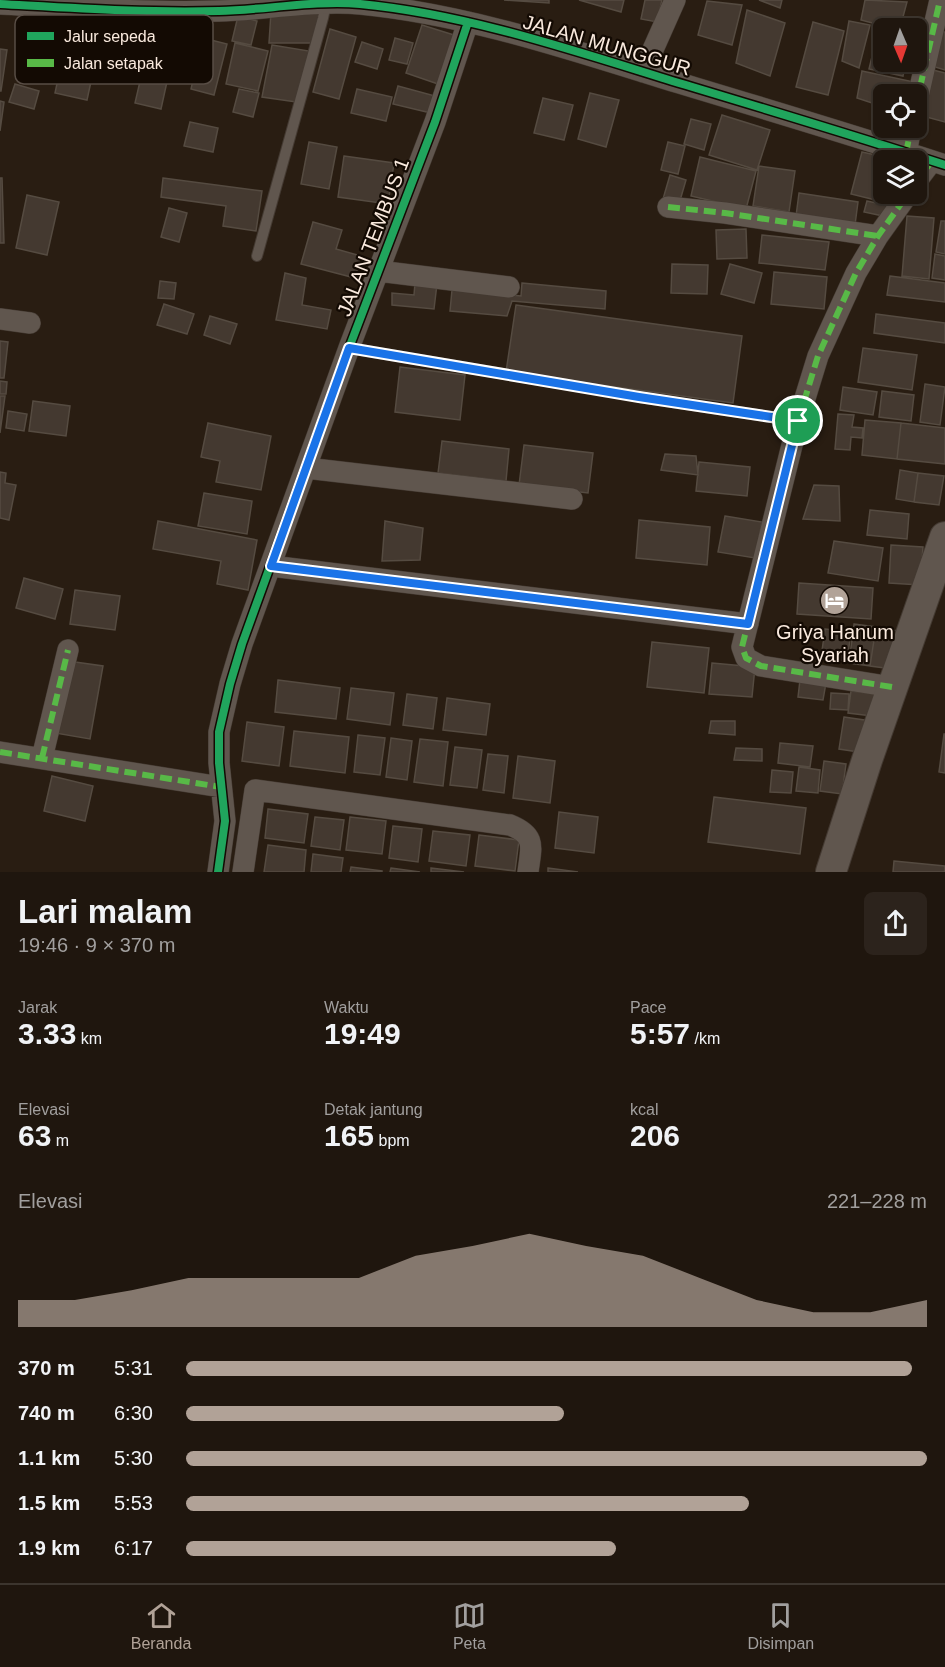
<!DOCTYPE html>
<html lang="id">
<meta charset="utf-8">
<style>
:root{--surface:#1f160e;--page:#2c231c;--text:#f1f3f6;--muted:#a19f9e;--line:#3c352e;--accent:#b1a297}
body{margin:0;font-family:Helvetica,sans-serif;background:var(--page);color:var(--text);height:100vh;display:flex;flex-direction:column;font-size:22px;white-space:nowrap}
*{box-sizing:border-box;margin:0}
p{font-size:20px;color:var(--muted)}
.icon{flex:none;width:33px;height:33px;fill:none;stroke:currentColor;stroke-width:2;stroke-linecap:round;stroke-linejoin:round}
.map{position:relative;height:872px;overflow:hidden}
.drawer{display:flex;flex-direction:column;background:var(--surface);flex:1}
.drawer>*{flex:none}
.needle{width:39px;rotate:178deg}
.controls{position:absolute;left:873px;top:18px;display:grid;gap:12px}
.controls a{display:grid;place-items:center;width:54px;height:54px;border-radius:9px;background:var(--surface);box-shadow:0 2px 4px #0004,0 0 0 2px var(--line);font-size:30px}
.pin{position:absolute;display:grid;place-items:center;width:51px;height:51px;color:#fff;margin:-26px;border:3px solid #fff;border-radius:50%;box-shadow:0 2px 6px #0007}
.round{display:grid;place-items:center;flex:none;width:63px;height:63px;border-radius:9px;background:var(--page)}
.headline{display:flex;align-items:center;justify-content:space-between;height:102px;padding:0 18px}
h1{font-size:33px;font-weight:700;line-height:45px}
.figures{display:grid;grid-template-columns:repeat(3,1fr);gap:9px;height:102px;padding:6px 18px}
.figures div{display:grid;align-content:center}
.figures b{font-size:30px;font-weight:700}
.figures small{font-size:16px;font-weight:400}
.figures p{font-size:16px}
.chart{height:168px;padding:12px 18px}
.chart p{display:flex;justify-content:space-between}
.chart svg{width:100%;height:108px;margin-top:6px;fill:var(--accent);opacity:.7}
ul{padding:0 18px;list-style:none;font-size:20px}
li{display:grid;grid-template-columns:96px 72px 1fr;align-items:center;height:45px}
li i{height:15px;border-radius:8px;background:var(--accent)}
.tabs{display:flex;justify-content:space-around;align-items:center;height:84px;border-top:2px solid var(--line);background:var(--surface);font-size:16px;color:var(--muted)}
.tabs a{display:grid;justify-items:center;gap:3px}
.tabs .active{color:var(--accent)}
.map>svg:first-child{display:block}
</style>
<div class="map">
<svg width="945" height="872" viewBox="0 0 945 872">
<rect width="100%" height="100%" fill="#291d12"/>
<path fill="#443930" stroke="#554b41" stroke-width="1.5" d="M504 0H549V3Z
M579 0H624L621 12Z
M645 0H662L657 22 641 19Z
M759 0H782L780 8Z
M865 0 907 2 900 28H891L861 20Z
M707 1 742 5 732 45 698 35Z
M747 10 785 23 770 76 736 63Z
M271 12 319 14 312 43H269Z
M238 16 257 21 251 45 232 41Z
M849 21 870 25 859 68 842 61Z
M813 22 844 31 828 95 796 87Z
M422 25 454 35 438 84 406 73Z
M879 28 884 29V62H906L903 76 869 69Z
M330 29 356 37 339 99 313 92Z
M942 32H945V70L932 66Z
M203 38 227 44 214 95 191 89Z
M395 38 413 43 407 64 389 60Z
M362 42 383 49 377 69 355 62Z
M235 43 268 51 258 91 226 84Z
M272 45 309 51 296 102 262 97Z
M0 49 7 50 1 91H0Z
M63 56 95 63 87 100 55 93Z
M144 64 170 68 161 109 135 103Z
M929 69 945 73V122L919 115Z
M862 71 914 82 911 94H884V107L857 98Z
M15 84 39 91 34 109 9 102Z
M398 86 435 96 431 113 393 104Z
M239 89 259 93 253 117 233 112Z
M357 89 392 97 386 121 351 113Z
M590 93 619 100 606 147 578 139Z
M543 98 573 105 564 140 534 133Z
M0 101 4 102 0 131Z
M722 115 770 130 757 170 709 155Z
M691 119 711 124 704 150 684 144Z
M190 122 218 128 213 152 184 146Z
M309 142 337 147 329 189 301 184Z
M668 142 685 146 678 174 661 170Z
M862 152 898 160H884V194H895L892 204 851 194Z
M344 156 394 163 388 204 338 197Z
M700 157 756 171 746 209 691 196Z
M759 166 795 171 789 212 753 206Z
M670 175 686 180 679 204 663 199Z
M0 178H2L4 243H0Z
M163 178 262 191 256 231 223 226 226 206 161 197Z
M799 193 858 202 855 225 796 216Z
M27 195 59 202 47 255 16 248Z
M867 201 890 206 888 217 864 212Z
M169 208 187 213 179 242 161 237Z
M907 216 934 218 929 279 902 276Z
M941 221H945V254L936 252Z
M313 222 342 230 336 249 361 256 355 278 301 264Z
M746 229 747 258 717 259 716 230Z
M762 235 829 242 825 270 759 263Z
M935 254 945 256V280L932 278Z
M672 264 708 265 707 294 671 293Z
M730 264 762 273 754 303 721 294Z
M774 272 827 277 824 309 771 304Z
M285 273 306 278 302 305 331 310 327 329 276 320Z
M890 276 945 283V302L887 295Z
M160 281 176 283 174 299 158 298Z
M415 283 437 284 434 309 392 305V293L414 295Z
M522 283 606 291 605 309 512 301 507 316 450 311 452 290 521 296Z
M164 304 194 314 187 334 157 325Z
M516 305 742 336 733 403 506 372Z
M876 314 945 323V343L874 333Z
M210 316 237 324 230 344 204 335Z
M0 341 8 342 4 378H0Z
M863 348 917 355 912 390 858 382Z
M400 367 465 375 460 420 395 412Z
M0 381 7 382 6 394H0Z
M925 384 945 387 940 425 920 422Z
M843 387 877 392 873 415 840 410Z
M882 391 914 395 911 421 879 417Z
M0 396H5L0 433Z
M33 401 70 406 66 436 29 431Z
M8 411 27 414 24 431 6 428Z
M838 414 854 415 852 427 863 428 862 438 851 437 850 450 835 449Z
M865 420 901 423 897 459 862 455Z
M208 423 271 436 261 490 216 482 220 461 201 457Z
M901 423 945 428V464L897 459Z
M442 441 509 449 506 481 438 473Z
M524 445 593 453 588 493 519 485Z
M665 454 696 456 698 475 661 470Z
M699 462 750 467 747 496 696 491Z
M900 470 918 473 914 502 896 499Z
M0 472 6 473 5 483 16 485 9 520 0 518Z
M918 473 944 476 939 505 914 502Z
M814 485 839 486 840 521 803 519Z
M204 493 252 501 247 534 198 526Z
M870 510 909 514 907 539 867 535Z
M725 516 762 522 755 558 718 552Z
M639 520 710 527 707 565 636 558Z
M158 521 257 540 248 590 217 584 221 561 153 549Z
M385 521 423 528 420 560 382 561Z
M834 541 883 548 878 581 828 573Z
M891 545 923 547 920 585 889 583Z
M24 578 63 589 55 619 16 608Z
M799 583 873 588 871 619 797 614Z
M75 590 120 596 115 630 70 624Z
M854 624 876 627 870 666 849 663Z
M876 627 898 631 892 669 870 666Z
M825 629 851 632 847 661 821 658Z
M652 642 709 648 704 693 647 687Z
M68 661 103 666 90 739 55 733Z
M712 663 755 667 752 697 709 694Z
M278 680 340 688 336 719 275 712Z
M800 680 826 683 823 700 798 697Z
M351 688 394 693 390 725 347 719Z
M851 691 883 695 880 717 848 713Z
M831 693 849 694 848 710 830 709Z
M407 694 437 698 433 729 403 725Z
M447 698 490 704 486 735 443 730Z
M844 717 871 721 865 753 839 749Z
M711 721H735V735L709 733Z
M247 722 284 727 279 766 242 761Z
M294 731 349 737 345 773 290 766Z
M944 734H945V773L939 772Z
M358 735 385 738 380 775 354 772Z
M391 738 412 741 407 780 386 777Z
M420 739 448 742 443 786 414 782Z
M780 743 813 746 810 767 778 763Z
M455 747 482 750 477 788 450 785Z
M736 748 762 749V761L734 760Z
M488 754 508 756 504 793 483 790Z
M518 756 555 761 550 803 513 798Z
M824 761 846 764 842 794 820 791Z
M799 767 820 770 818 793 796 791Z
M772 770 793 772 791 793 770 792Z
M52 776 93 786 85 821 44 811Z
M714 797 806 808 800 854 708 842Z
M268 809 308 814 304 843 265 838Z
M559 812 598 817 594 853 555 848Z
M315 817 344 820 340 850 311 846Z
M350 817 386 821 382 854 346 850Z
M393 826 422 829 418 862 389 858Z
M433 831 470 835 466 866 429 861Z
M479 835 519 840 515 871 475 866Z
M268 845 306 850 304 872H264Z
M313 854 343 858 341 872H311Z
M894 861 945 866V872H893Z
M351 867 382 871V872H350Z
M391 868 420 872H390Z
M431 868 464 872H431Z
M548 868 578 872H548Z"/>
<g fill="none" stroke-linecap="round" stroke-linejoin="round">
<defs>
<path id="lane" d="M257 256 323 18 326 4
M349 348 558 383
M639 397 798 421"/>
<path id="street" d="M0 4C73 8 146 13 219 11 264 10 315 0 360 4 464 14 566 48 666 79 759 107 853 135 945 165
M643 72 675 0
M916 105 940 0
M906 153 911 128
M916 182 932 161
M668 207 725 213 878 236
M378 271 509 287
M0 319 30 323
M306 468 572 499
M271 566 748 624
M892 687 761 666 746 658 742 647 798 421 818 356 856 273 878 236 908 194
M0 752 221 787
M42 758 68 650
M218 872 225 821 219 763V732L230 684 242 644 349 348 435 122 468 22
M243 872 255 790 510 825C537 836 531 847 528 872"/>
<path id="secondary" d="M831 872 867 760 945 537"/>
</defs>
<use href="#lane" stroke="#443a32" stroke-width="12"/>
<use href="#street" stroke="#443a32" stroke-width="22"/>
<use href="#secondary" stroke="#443a32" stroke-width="32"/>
<path stroke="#635951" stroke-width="4" stroke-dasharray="6 3" stroke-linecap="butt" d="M575 386 623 395"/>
<use href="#lane" stroke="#60564e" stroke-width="10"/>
<use href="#street" stroke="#60564e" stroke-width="21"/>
<use href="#secondary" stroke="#60564e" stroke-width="30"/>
<path stroke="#58b947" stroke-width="6" stroke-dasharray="12 6" stroke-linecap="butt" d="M916 105 940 0
M906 153 911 128
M916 182 932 161
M668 207 725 213 878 236
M271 566 748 624
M892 687 761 666 746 658 742 647 798 421 818 356 856 273 878 236 908 194
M0 752 221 787
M42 758 68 650"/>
<defs>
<path id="cycleway" d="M0 4C73 8 146 13 219 11 264 10 315 0 360 4 464 14 566 48 666 79 759 107 853 135 945 165
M218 872 225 821 219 763V732L230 684 242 644 349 348 435 122 468 22"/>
</defs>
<use href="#cycleway" stroke="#130a03" stroke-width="11"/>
<use href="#cycleway" stroke="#20a55d" stroke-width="8"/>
</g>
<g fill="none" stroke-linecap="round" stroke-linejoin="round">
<defs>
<path id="route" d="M349 348 639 397 798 421 748 624 271 566Z"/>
</defs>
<use href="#route" stroke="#fff" stroke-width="12"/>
<use href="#route" stroke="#1a73e8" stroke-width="8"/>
</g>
<defs>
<symbol id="hotel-disc" viewBox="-11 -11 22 22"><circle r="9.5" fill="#b1a297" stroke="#130a03"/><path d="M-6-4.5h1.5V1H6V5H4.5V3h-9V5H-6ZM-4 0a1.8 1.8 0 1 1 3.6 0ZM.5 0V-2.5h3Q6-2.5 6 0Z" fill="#fff"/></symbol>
</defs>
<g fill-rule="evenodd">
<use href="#hotel-disc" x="818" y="584" width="33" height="33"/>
</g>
<g text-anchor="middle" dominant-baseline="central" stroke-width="4.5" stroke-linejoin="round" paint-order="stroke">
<g font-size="20" fill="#faeade" stroke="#130a03">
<text transform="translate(607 45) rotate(16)">JALAN MUNGGUR</text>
<text transform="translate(373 237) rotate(-69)">JALAN TEMBUS 1</text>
</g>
<g font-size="20" fill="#faeade" stroke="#130a03">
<text x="835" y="632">Griya Hanum<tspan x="835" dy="23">Syariah</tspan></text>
</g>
</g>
<rect x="15" y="15" width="198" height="69" rx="9" fill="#130a03" stroke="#584d45" stroke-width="1.5"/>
<rect x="27" y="32" width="27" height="8" fill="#20a55d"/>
<rect x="27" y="59" width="27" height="8" fill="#58b947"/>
<g font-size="16" fill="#faeade">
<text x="64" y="42">Jalur sepeda</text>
<text x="64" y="69">Jalan setapak</text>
</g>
</svg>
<div class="controls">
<a><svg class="needle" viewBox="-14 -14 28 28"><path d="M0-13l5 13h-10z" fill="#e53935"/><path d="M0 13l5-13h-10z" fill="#a19f9e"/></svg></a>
<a><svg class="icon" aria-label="locate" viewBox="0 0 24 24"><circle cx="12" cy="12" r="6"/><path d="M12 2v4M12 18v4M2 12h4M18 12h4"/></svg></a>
<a><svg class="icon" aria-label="layers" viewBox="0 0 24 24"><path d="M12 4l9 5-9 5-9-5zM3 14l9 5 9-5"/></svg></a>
</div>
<div class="pin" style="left:798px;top:421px;background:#1e9e55"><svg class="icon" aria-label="arrive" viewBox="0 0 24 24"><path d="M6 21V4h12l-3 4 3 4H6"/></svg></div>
</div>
<section class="drawer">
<div class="headline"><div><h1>Lari malam</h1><p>19:46 · 9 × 370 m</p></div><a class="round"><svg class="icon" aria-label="share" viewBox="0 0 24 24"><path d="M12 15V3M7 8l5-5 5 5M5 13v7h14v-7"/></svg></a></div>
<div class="figures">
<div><p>Jarak</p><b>3.33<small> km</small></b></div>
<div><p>Waktu</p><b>19:49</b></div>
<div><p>Pace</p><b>5:57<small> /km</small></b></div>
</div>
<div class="figures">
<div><p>Elevasi</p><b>63<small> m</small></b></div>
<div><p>Detak jantung</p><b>165<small> bpm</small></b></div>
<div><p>kcal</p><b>206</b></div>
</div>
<div class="chart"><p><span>Elevasi</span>221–228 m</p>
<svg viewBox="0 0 160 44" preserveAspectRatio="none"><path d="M0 44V33L10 33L20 29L30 24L40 24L50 24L60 24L70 15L80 11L90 6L100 11L110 15L120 24L130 33L140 38L150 38L160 33V44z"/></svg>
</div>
<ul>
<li><b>370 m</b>5:31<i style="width:98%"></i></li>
<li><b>740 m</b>6:30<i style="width:51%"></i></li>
<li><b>1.1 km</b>5:30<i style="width:100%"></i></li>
<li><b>1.5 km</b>5:53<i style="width:76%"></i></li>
<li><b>1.9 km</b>6:17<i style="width:58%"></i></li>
</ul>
</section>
<nav class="tabs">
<a class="active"><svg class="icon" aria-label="home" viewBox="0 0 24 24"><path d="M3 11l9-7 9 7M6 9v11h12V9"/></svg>Beranda</a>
<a><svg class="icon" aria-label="map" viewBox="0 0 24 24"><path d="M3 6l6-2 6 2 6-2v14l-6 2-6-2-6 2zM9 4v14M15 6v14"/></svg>Peta</a>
<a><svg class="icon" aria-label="saved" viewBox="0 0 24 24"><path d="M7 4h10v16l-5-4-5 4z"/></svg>Disimpan</a>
</nav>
